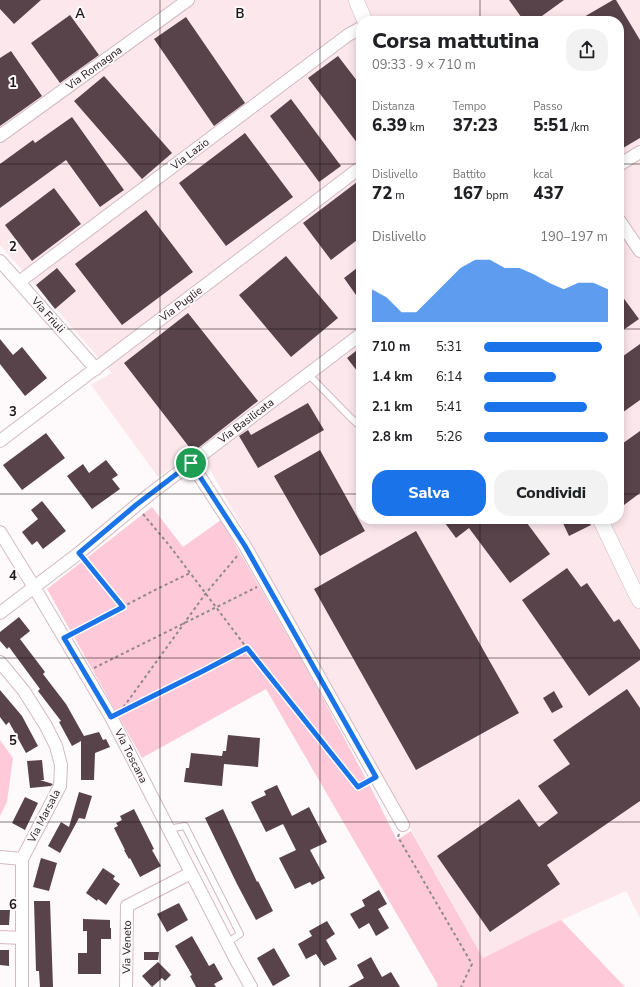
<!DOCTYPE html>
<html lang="it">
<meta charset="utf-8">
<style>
:root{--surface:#fff;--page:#f2f2f2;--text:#202124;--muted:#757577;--accent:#1a73e8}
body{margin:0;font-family:"Nunito Sans",sans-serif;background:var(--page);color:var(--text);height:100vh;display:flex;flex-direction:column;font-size:15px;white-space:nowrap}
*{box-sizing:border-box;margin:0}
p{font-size:13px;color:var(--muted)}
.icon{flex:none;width:22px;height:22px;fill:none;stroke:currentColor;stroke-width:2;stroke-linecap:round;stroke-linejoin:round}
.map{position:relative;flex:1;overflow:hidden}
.side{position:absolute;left:356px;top:16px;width:268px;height:508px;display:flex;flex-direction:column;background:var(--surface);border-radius:16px;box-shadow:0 2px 10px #0003}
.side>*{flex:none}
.pin{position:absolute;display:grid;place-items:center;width:34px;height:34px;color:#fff;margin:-17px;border:2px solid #fff;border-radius:50%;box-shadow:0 1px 4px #0007}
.round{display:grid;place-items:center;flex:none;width:42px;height:42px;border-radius:16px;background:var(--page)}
.summary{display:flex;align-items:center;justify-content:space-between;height:68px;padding:0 16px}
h1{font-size:22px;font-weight:800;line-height:30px}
.metrics{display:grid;grid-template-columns:repeat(3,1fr);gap:6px;height:68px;padding:4px 16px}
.metrics div{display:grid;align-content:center}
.metrics b{font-size:17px;font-weight:800}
.metrics small{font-size:11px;font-weight:400}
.metrics p{font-size:11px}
.chart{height:112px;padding:8px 16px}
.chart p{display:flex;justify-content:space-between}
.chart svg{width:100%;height:72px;margin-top:4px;fill:var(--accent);opacity:.7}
.button{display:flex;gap:8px;margin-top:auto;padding:8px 16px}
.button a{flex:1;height:46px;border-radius:16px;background:var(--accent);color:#fff;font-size:16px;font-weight:800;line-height:46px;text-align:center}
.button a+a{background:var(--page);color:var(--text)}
ul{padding:0 16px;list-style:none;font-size:13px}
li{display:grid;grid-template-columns:64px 48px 1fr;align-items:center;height:30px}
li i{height:10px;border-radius:5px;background:var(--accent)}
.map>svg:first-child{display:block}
</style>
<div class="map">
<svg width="640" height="987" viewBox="0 0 640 987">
<rect width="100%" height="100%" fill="#fef9fa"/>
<path fill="#fce7ed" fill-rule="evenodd" d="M0 0H640V918L626 891 533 933 483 958 199 450 158 477 91 385 112 373 0 245ZM361 21H619V519H361Z"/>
<path fill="#fecada" d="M152 507 183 547 221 520 307 669 371 788 397 840 411 831 483 958 533 933 561 920 625 987H436L438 985 266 689 142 758 47 589Z
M0 740 13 758 7 802 0 816Z"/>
<path fill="#58434a" d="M0 0H41L14 24 0 9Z
M509 0H564L535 21H524Z
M613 0H616L640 40V138L623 148 619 141V21H577Z
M70 15 99 55 60 83 31 43Z
M186 17 245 103 214 126 154 39Z
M11 51 42 96 0 126V58Z
M338 56 361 86V148L308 78Z
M104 76 172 153 142 179 74 101Z
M291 99 341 166 319 182 270 116Z
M72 117 124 190 100 207 66 160 0 208V164L33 140 35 143Z
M245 133 293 197 226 246 179 183Z
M361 179V237L331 260 303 223Z
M54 188 81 224 32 261 5 225Z
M146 210 193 272 122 325 75 264Z
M286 256 338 318 291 357 239 295Z
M361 265V302L344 278Z
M57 268 76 291 55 309 36 285Z
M619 292 639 319 619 333Z
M188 313 258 401 193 452 124 363Z
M0 339 13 355 22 347 47 378 25 396 0 364Z
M640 344V400L619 415V359Z
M361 347V376L347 358Z
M308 403 324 430 258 468 239 436 248 430 251 435Z
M640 431V493L624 505 619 499V446Z
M46 433 65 458 22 490 3 465Z
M320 450 365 531 320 556 274 476Z
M106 460 118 475 112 479 120 489 92 509 67 476 83 464 89 473Z
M42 501 66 531 43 549 37 541 32 545 22 532 38 519 31 510Z
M442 519H524L550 554 510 583 469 528 456 538Z
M561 519H588L591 525 569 536Z
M416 531 519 713 416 770 314 589Z
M567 568 581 587 587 583 614 622 619 619 640 650V660L589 696 522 600Z
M19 617 30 631 20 639 45 672 43 674 66 704 84 736 99 732 103 740 106 739 110 747 95 753 94 780H81V741L72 746 59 722 61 721 38 691 40 689 9 647 7 649 0 641V632Z
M627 689 640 708V801L547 865 560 884 490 932 437 856 519 799 539 827 558 813 538 786 570 764 553 740Z
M0 690 22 716 38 746 26 753 9 722 6 725 0 717Z
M554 691 563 707 552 713 543 698Z
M228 735 260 738 258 767 224 764 222 786 184 782 186 768H189L191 753 222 756 223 751H226Z
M42 760 44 780H40L53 784 51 786 30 788 27 761Z
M277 785 292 816 309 807 327 842 310 850 325 878 312 885 310 882 295 889 279 858 296 850 283 824 266 832 251 802 266 795 264 791Z
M79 792 92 796 85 819 79 818 60 853 48 846 61 822 69 827Z
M25 797 38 803 25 830 12 823Z
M134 809 154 849 152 850 161 866 140 877 130 858 129 859 124 850H125L114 828 118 826 116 823 122 820 120 816Z
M223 809 257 882 258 881 273 911 256 920 237 884 205 818Z
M41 858 57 863 49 891 33 887Z
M103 868 115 876 113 879 120 884 106 905 98 899 97 901 86 893Z
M379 890 387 904 378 909 389 928 376 936 369 923 359 929 350 914 365 906 362 900Z
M34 901H50L53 987H40L39 971H36Z
M179 903 188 920 167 932 157 914Z
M0 910H10L9 925H0Z
M83 919 110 920V928H111V939H101V974H78V953H87V931H83Z
M327 921 335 934 326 940 337 959 324 966 316 954 306 959 298 944 312 936 309 931Z
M192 936 209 966 214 963 223 979 214 984 216 987H196L190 976 192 975 175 946Z
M274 948 290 976 273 986 257 958Z
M0 950H9V966L0 965Z
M144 952H159L158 960H144Z
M371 957 382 977 391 972 400 987H348L364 978 357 965Z
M158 962 171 975 165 981 162 978 152 987 142 976Z"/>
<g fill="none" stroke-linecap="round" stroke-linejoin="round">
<defs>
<path id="service" d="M308 374 350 417 361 427
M168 829 185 826 240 934 227 943"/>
<path id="minor" d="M0 136 188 0
M619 165 640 152
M619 220 640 251
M0 261 96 369
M19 282 348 35 361 28
M0 441 361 167
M191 463 245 546 403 825
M0 532 34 587 111 717 236 960 251 987
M0 613 79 553 150 494 361 334
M0 662 24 691 46 726 56 746 61 765 60 786 22 859V987
M0 857 22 859
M0 937 22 938
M126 987 127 906 191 873"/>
<path id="tertiary" d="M356 0 365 21
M600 519 635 592 640 601"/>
</defs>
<use href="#service" stroke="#d3bac1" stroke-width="8"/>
<use href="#minor" stroke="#d3bac1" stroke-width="14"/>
<use href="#tertiary" stroke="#d3bac1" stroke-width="16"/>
<path stroke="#90898b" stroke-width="2" stroke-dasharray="3 3" stroke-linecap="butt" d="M143 514 169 545 265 672 358 787 367 782
M86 561 123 607
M74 632 157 589 190 573
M94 668 257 587
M120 712 206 593 238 555
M121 712 203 671 247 648
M399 834 398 837 472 964 461 987"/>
<use href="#service" stroke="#fff" stroke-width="6"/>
<use href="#minor" stroke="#fff" stroke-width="12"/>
<use href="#tertiary" stroke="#fff" stroke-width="15"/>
</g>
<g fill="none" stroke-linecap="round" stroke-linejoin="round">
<defs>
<path id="route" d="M191 463 245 546 376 777 358 787 247 648 203 671 111 717 64 638 123 607 79 553 136 505Z"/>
</defs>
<use href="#route" stroke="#fff" stroke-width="8"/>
<use href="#route" stroke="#1a73e8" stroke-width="5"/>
</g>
<path fill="none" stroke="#1e1518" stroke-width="1" stroke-opacity="0.55" d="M160 0V987M320 0V987M480 0V21M0 164H361M619 164H640M0 329H361M619 329H640M0 494H361M619 494H640M480 519V987M0 658H640M0 822H640"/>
<g text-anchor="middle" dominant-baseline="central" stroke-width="4" stroke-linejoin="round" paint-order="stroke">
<g font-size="11" fill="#1e1518" stroke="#fef9fa">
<text transform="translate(94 68) rotate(-36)">Via Romagna</text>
<text transform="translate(190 154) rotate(-37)">Via Lazio</text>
<text transform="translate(181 304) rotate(-37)">Via Puglie</text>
<text transform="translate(48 315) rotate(48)">Via Friuli</text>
<text transform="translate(246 421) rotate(-37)">Via Basilicata</text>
<text transform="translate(131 756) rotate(63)">Via Toscana</text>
<text transform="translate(44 816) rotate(-63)">Via Marsala</text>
<text transform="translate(127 947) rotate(-89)">Via Veneto</text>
</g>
</g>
<g font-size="13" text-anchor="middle" font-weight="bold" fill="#1e1518" stroke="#fef9fa" stroke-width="4" stroke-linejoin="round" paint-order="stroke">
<text x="80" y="18">A</text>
<text x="240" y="18">B</text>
<text x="13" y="87">1</text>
<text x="13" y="251">2</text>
<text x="13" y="416">3</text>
<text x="13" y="580">4</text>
<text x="13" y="745">5</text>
<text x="13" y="909">6</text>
</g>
</svg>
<div class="pin" style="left:191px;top:463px;background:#1e9e55"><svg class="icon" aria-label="arrive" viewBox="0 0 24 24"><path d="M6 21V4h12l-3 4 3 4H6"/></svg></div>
<section class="side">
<div class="summary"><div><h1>Corsa mattutina</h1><p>09:33 · 9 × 710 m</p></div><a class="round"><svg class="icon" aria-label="share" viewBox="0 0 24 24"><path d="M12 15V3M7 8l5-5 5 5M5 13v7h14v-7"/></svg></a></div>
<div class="metrics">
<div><p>Distanza</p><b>6.39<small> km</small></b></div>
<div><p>Tempo</p><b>37:23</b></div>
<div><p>Passo</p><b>5:51<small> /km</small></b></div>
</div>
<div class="metrics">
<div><p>Dislivello</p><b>72<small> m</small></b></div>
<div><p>Battito</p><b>167<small> bpm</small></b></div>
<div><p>kcal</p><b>437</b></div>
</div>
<div class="chart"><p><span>Dislivello</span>190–197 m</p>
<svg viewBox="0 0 160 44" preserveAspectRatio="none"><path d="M0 44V24L10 29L20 38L30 38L40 29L50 20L60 11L70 6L80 6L90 11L100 11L110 15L120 20L130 24L140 20L150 20L160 24V44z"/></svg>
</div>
<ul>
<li><b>710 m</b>5:31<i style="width:95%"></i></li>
<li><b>1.4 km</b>6:14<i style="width:58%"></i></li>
<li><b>2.1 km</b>5:41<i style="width:83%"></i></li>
<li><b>2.8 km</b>5:26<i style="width:100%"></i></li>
</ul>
<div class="button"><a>Salva</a><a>Condividi</a></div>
</section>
</div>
